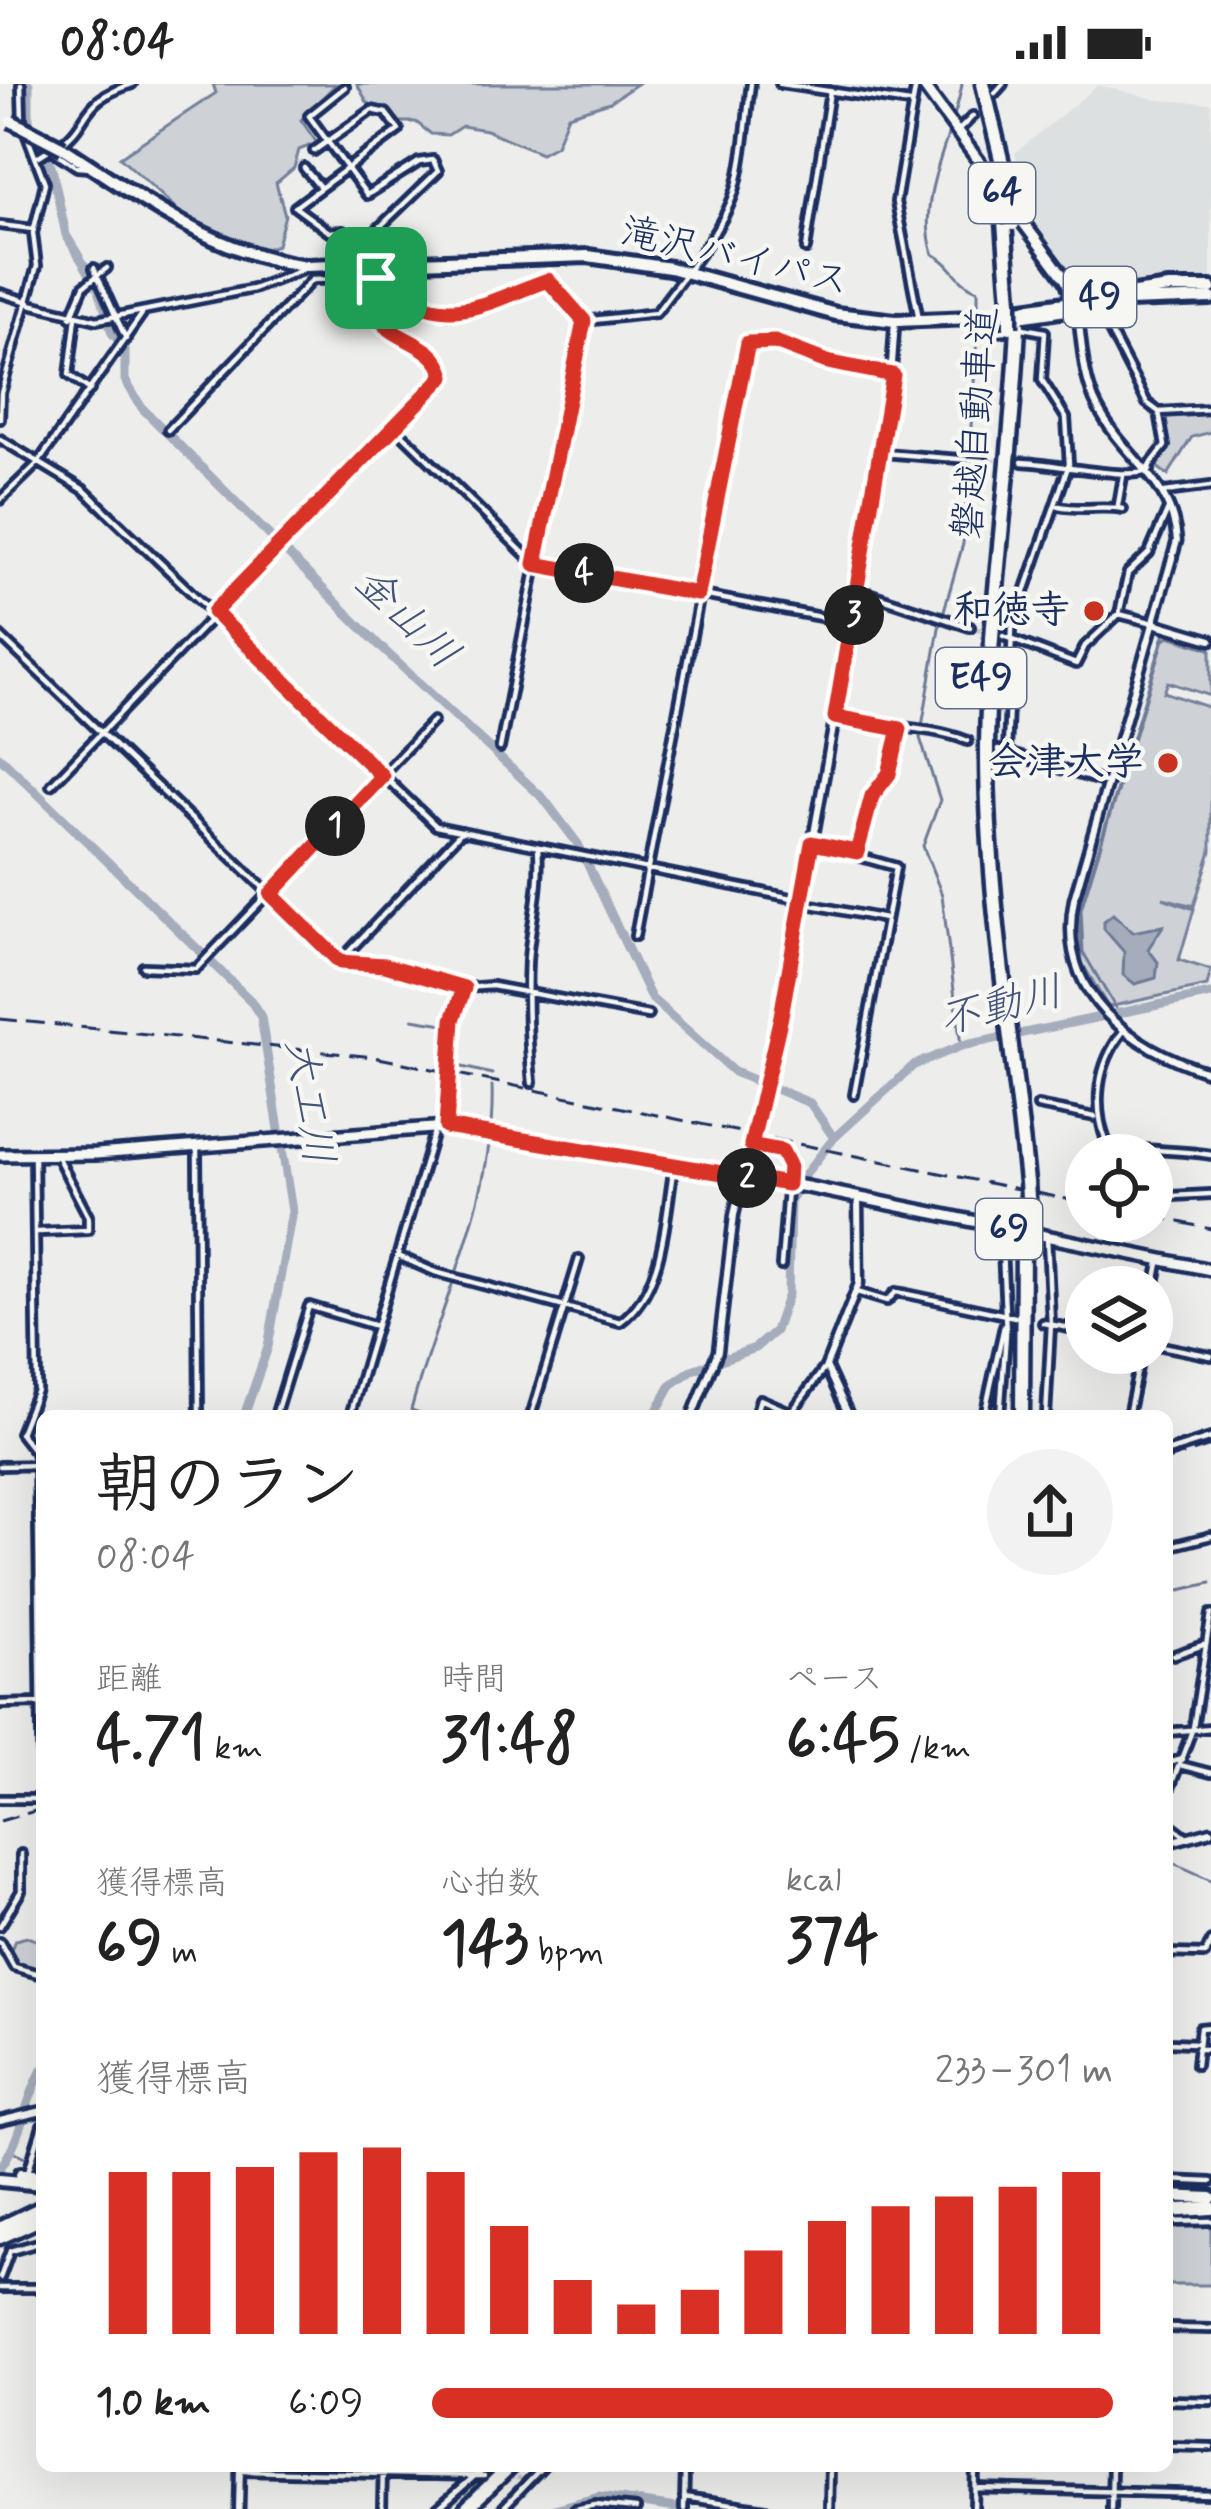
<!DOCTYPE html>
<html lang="ja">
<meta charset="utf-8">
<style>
:root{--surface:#fff;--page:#f2f2f2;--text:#222;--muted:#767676;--accent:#d93025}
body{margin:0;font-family:Mynerve,"Klee One",sans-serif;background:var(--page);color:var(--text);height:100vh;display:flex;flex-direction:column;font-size:45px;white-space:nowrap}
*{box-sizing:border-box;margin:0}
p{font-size:39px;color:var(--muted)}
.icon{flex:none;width:66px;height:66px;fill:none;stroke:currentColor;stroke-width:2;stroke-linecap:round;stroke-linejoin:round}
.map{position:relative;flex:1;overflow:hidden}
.side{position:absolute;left:36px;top:1326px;width:1137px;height:1062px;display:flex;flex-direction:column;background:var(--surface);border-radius:18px;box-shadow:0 12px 48px #0002}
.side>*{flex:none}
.tools{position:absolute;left:1065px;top:1050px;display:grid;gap:24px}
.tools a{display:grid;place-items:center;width:108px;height:108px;border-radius:50%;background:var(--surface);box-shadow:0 12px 48px #0002;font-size:60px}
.pin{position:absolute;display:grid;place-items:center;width:102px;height:102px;color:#fff;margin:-51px;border-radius:24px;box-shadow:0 6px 18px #0006}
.km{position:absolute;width:60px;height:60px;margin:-30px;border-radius:50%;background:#222;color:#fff;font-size:33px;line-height:60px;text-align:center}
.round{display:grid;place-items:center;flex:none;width:126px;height:126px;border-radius:63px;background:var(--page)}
.overview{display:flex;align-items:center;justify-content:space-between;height:204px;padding:0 60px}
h1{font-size:66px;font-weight:700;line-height:90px}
.metrics{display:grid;grid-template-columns:repeat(3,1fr);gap:18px;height:204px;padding:12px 60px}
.metrics div{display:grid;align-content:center}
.metrics b{font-size:60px;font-weight:700}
.metrics small{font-size:33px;font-weight:400}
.metrics p{font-size:33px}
.chart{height:336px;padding:24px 60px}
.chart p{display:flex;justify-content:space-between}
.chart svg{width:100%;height:216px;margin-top:12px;stroke:var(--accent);stroke-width:6}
ul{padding:0 60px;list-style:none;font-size:39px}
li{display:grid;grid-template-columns:192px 144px 1fr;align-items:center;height:90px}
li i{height:30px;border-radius:15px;background:var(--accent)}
.status{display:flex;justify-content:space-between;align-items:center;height:84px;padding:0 60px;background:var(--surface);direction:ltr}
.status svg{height:33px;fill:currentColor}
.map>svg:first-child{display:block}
</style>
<div class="status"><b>08:04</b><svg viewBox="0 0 49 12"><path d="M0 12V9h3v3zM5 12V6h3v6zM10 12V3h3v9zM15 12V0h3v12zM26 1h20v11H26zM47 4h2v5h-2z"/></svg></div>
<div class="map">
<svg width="1211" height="2425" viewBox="0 0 1211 2425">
<rect width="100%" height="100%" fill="#edeeec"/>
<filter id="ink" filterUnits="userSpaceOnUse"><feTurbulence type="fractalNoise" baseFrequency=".00833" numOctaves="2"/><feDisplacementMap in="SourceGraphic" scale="24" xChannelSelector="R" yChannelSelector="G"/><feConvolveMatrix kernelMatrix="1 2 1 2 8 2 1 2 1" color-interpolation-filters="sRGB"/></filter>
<g filter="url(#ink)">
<path fill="#dde0e1" d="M1098 1 1159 16 1211 19V199L1169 194 1082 209 1031 142 1015 69Z"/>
<path fill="#ced2d7" stroke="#74809a" stroke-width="3" d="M213 0H336L301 36 317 59 299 66 294 84 276 99 285 131 277 161 263 166 185 133 120 73 216 9Z
M357 0H637L610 18 568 31 556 61 541 69 486 46 462 42 448 51 431 50 416 38H397L367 18Z
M1176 329H1211V348L1192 353 1168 391 1157 383 1168 364 1163 332Z
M1165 548 1211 561V612L1168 598 1164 608 1211 624V767L1194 822 1163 814 1194 825 1179 876 1211 886 1207 902 1108 923 1082 879 1079 828Z
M27 1853 42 1858V1891L26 1890 8 1873 15 1856Z
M1211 2131V2201H1167V2135Z"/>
<path fill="#a5acbc" stroke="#6e7a96" stroke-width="3" d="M1113 830 1133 848 1163 842 1148 865 1158 878 1156 894 1135 900 1123 891 1124 868 1104 845V837Z"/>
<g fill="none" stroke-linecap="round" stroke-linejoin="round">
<path stroke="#6e7a96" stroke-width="3" d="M962 0C953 55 915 112 933 170 953 179 956 199 978 206V230
M1118 928 1083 868 1081 825 1164 555 1169 552 1211 565
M413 935 456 942 458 982 492 990
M961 962 942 811 923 762 940 716 920 654 939 544 963 460 978 240
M429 1332 411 1326C440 1218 496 1115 492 1002
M1167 1509 1211 1499
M1167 1776 1211 1796
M12 2067 42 2081"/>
<path stroke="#a5acbc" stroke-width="9" d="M29 0V37L52 84 66 151 99 205 112 249 125 264V296L142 324 384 566 544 715 578 760 651 914 734 988 810 1019 834 1054
M0 673 251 917 261 933 292 1127 268 1263 244 1332
M654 1332 671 1301 692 1286 755 1264 775 1247 788 1210 790 1119 799 1098 834 1054 914 981 961 962 1211 910
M0 2084C22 2055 24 2019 42 1986
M554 2425 599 2413 684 2425"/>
<path stroke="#c3c8d0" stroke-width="4.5" stroke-dasharray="4.5 2" stroke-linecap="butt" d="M984 377 1020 378
M970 543 1003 552
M484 2392 521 2394"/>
<defs>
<path id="minor" d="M21 0 22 38
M780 0 910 19
M916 0 896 118 919 235
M995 9 1003 0
M957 48 973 32
M52 66C95 40 74 18 132 0
M39 72 50 65 77 83 91 84
M304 84 320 103
M0 141 33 145
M806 165 830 7
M331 178 359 163 438 87 433 76 419 78 367 111 309 32 345 3
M94 184 126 255
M0 209 29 218
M30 220 97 236 253 205 302 186
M1099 226 1147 319 1159 328 1211 325
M71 233 84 202 107 184
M76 233 69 291 90 306
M983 249 1005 247
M0 335 1 309 37 182 33 149 45 99 26 49
M397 345 535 480 853 539
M168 346 312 196 376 194 406 216 450 230 548 196 584 237 656 229C682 193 725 144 736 103 745 71 746 34 751 0
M0 355 84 406 436 742 802 816
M883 369 984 377
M1022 378C1052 379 1130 397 1150 386
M1148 384 1165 362 1159 328
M1165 408 1211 402
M0 416 38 379 142 230
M1118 421 1123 392
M1059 422C1082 427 1100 421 1123 425
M859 506 970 543
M1119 530 1154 539
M0 552 340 877 385 881 464 904
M1003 552 1076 580 1085 562 1119 530 1128 489 1149 469 1169 423
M835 633C880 645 925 640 968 657
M500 664 584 237
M998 666 1107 699
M1007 668 1012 545 1069 380 1066 334 1042 296 1045 248 1023 244
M51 701 444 292 426 269 379 237C371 217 383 192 375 175 369 165 352 155 343 147L329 148 295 123 399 46 386 29 372 26 314 67
M812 759 896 783 854 1011
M857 768 872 712 889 690 900 645
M802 819 885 835
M635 852 747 262 775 258 827 278 889 290
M340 877 462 747
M143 883 196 885 433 637
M1122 949C1097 981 1093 1021 1106 1057 1122 1068 1183 1065 1211 1071
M532 999C528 957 526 918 528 876 531 837 541 806 538 764
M1038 1022 1095 1033
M446 1043 453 938 464 904 492 902 648 931
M751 1061 782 1067 789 1081 781 1182
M197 1066 199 1332
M1152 1113 1211 1110
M38 1148 88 1146V1132L57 1072
M398 1172 435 1188 620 1238C665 1206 665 1132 674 1082
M857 1208 887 1217 896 1208 907 1210 1015 1233
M1152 1215 1159 1179
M1043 1239 1086 1247
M1152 1260 1211 1272
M794 1325 826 1282
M275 1332 309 1222 376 1242
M350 1332 434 1048
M531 1332 579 1175
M755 1332 760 1315 799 1332
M984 1332 1004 1242
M1000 1332 1006 1250 1001 1143
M1046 1332 1051 1240 1047 1153
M1128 1332 1141 1269
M1167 1368 1211 1354
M0 1382 42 1381
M1167 1463 1211 1452
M1174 1571 1203 1561
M0 1620 41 1619
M1167 1648 1211 1644
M1167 1679 1182 1675
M1180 1681 1211 1689
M1167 1712 1193 1644 1211 1530
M0 1715H42L37 1371 20 1349 37 1306 34 1072
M1167 1738 1187 1753
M0 1842 21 1807V1770
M0 1858 14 1883 42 1891
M1167 1869 1205 1870 1211 1857
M1167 1958 1197 1959
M1197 1965H1211
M1196 1981 1200 1944 1211 1943
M28 2088 42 2042
M1167 2096 1211 2098
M1167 2138 1211 2137
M0 2194 10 2167 42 2158
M0 2204H42
M1167 2244 1211 2245
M1167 2316 1211 2317
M1167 2362 1211 2363
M240 2387 484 2392
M975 2404 1211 2410
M684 2413 766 2425
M382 2425 383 2382
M437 2425 486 2382
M502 2425 543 2382
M575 2425 595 2421 636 2425
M684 2425 685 2382
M829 2425 830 2382
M974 2425 975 2382
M1111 2425 1112 2382"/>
<path id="tertiary" d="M1077 224C1082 257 1082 294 1098 324 1124 375 1172 395 1177 457L1074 815C1055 910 1130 964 1211 989
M1157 540 1211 556
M692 1332 718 1267 734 1131 785 912 888 336 895 237
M849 1332 826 1282 859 1199 858 1115
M1167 1759 1211 1747
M0 2037 42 2027
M239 2425 240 2382"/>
<path id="primary" d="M922 0 997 102
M1010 121 1066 196 1076 221
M0 1071 96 1070 446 1043 807 1103 1211 1186"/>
<path id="trunk" d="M63 64C141 114 212 169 306 182L588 172 670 184 836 230 895 237 1025 232 1128 217 1211 214
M1010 227 1169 204H1211
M21 2090 42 2092
M0 2096 42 2100
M1167 2112 1211 2114"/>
<path id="motorway" d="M983 0 1007 100
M1003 125 1010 217
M1018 241C1012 382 989 520 987 661 986 807 1012 953 1027 1098
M1022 1332 1023 1156
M1167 2127 1211 2124
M0 2144 42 2124
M0 2153 42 2134
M466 2425 510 2382"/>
</defs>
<use href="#minor" stroke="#1b2f5e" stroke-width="14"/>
<use href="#tertiary" stroke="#1b2f5e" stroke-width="15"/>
<use href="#primary" stroke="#1b2f5e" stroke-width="18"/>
<use href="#trunk" stroke="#1b2f5e" stroke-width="20"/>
<use href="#motorway" stroke="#1b2f5e" stroke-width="21"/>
<use href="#minor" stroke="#f6f6f2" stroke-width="4.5"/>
<use href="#tertiary" stroke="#f6f6f2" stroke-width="6"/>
<use href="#primary" stroke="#f6f6f2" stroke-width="9"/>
<use href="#trunk" stroke="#f6f6f2" stroke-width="10"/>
<use href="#motorway" stroke="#f6f6f2" stroke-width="12"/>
<path stroke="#1b2f5e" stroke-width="3" stroke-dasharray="18 9" stroke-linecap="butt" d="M0 935 374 973 1086 1119
M1152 1132 1211 1145
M1167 1376 1211 1362
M0 1737 42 1725"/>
<defs>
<path id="trunk-bridge" d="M11 37 63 64"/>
<path id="motorway-bridge" d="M997 87 1001 112
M1007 100 1013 140
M1010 217V243
M1027 1098 1031 1158"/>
</defs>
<use href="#trunk-bridge" stroke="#1b2f5e" stroke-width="20" stroke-linecap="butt"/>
<use href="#motorway-bridge" stroke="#1b2f5e" stroke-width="21" stroke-linecap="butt"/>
<use href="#trunk-bridge" stroke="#f6f6f2" stroke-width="10"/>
<use href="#motorway-bridge" stroke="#f6f6f2" stroke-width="12"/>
</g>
</g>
<g fill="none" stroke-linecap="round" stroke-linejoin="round" filter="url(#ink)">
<defs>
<path id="route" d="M376 194C448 248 472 223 548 196L584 237 535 480 698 510 748 259 775 258 827 278 893 291 835 633 900 645 889 690 872 712 857 768 812 759 781 932 751 1061 782 1067 789 1081 788 1100 446 1043 453 936 464 904 385 881 340 878 271 810 382 692 214 528 444 292C431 244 362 265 376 194Z"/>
</defs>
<use href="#route" stroke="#fff" stroke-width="24"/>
<use href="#route" stroke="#d93025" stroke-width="15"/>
</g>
<g fill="#c8321e" stroke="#f6f6f2" stroke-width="4.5">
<circle cx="1094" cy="527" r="12"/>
<circle cx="1168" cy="679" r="12"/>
</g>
<g text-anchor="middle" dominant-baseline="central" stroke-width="9" stroke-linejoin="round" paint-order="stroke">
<g fill="#f6f6f2" stroke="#5d6b8a" stroke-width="3">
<rect x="969" y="79" width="66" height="60" rx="9"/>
<rect x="1064" y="183" width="72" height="60" rx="9"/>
<rect x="936" y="564" width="90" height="60" rx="9"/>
<rect x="976" y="1115" width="66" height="60" rx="9"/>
</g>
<g font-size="36" font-weight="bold" fill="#1b2f5e">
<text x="1002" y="109">64</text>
<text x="1100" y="213">49</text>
<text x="981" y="594">E49</text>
<text x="1009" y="1145">69</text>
</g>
<g font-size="39" fill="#1b2f5e" stroke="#f6f6f2">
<text transform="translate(735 174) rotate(13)">滝沢バイパス</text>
<text transform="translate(977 339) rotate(-86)">磐越自動車道</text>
</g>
<g font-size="39" font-weight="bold" fill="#1b2f5e" stroke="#f6f6f2" text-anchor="end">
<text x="1070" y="527">和徳寺</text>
<text x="1144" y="679">会津大学</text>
</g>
<g font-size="42" font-style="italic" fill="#44547a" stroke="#f6f6f2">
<text transform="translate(406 535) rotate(44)">金山川</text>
<text transform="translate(1001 923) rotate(-14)">不動川</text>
<text transform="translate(308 1018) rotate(81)">大工川</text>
</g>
</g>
</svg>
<div class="tools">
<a><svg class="icon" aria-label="locate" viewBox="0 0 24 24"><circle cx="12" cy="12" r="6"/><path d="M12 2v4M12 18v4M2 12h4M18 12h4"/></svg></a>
<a><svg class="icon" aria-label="layers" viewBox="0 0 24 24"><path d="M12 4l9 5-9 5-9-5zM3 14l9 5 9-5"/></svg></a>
</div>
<div class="pin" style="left:376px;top:194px;background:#1e9e55"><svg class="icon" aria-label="arrive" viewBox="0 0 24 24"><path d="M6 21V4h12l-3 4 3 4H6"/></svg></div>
<b class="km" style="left:335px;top:742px">1</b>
<b class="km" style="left:747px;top:1094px">2</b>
<b class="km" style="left:854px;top:531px">3</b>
<b class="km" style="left:584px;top:489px">4</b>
<section class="side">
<div class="overview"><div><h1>朝のラン</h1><p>08:04</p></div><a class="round"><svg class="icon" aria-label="share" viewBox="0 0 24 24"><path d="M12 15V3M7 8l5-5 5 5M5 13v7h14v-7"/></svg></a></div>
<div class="metrics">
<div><p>距離</p><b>4.71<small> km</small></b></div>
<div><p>時間</p><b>31:48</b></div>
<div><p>ペース</p><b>6:45<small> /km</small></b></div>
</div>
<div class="metrics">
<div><p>獲得標高</p><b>69<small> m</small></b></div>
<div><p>心拍数</p><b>143<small> bpm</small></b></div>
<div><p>kcal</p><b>374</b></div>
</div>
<div class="chart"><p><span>獲得標高</span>233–301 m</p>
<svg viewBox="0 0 160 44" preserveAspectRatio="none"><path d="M5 44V11M15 44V11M25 44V10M35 44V7M45 44V6M55 44V11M65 44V22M75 44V33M85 44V38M95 44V35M105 44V27M115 44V21M125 44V18M135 44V16M145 44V14M155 44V11"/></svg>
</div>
<ul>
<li><b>1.0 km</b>6:09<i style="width:100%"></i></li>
</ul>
</section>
</div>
